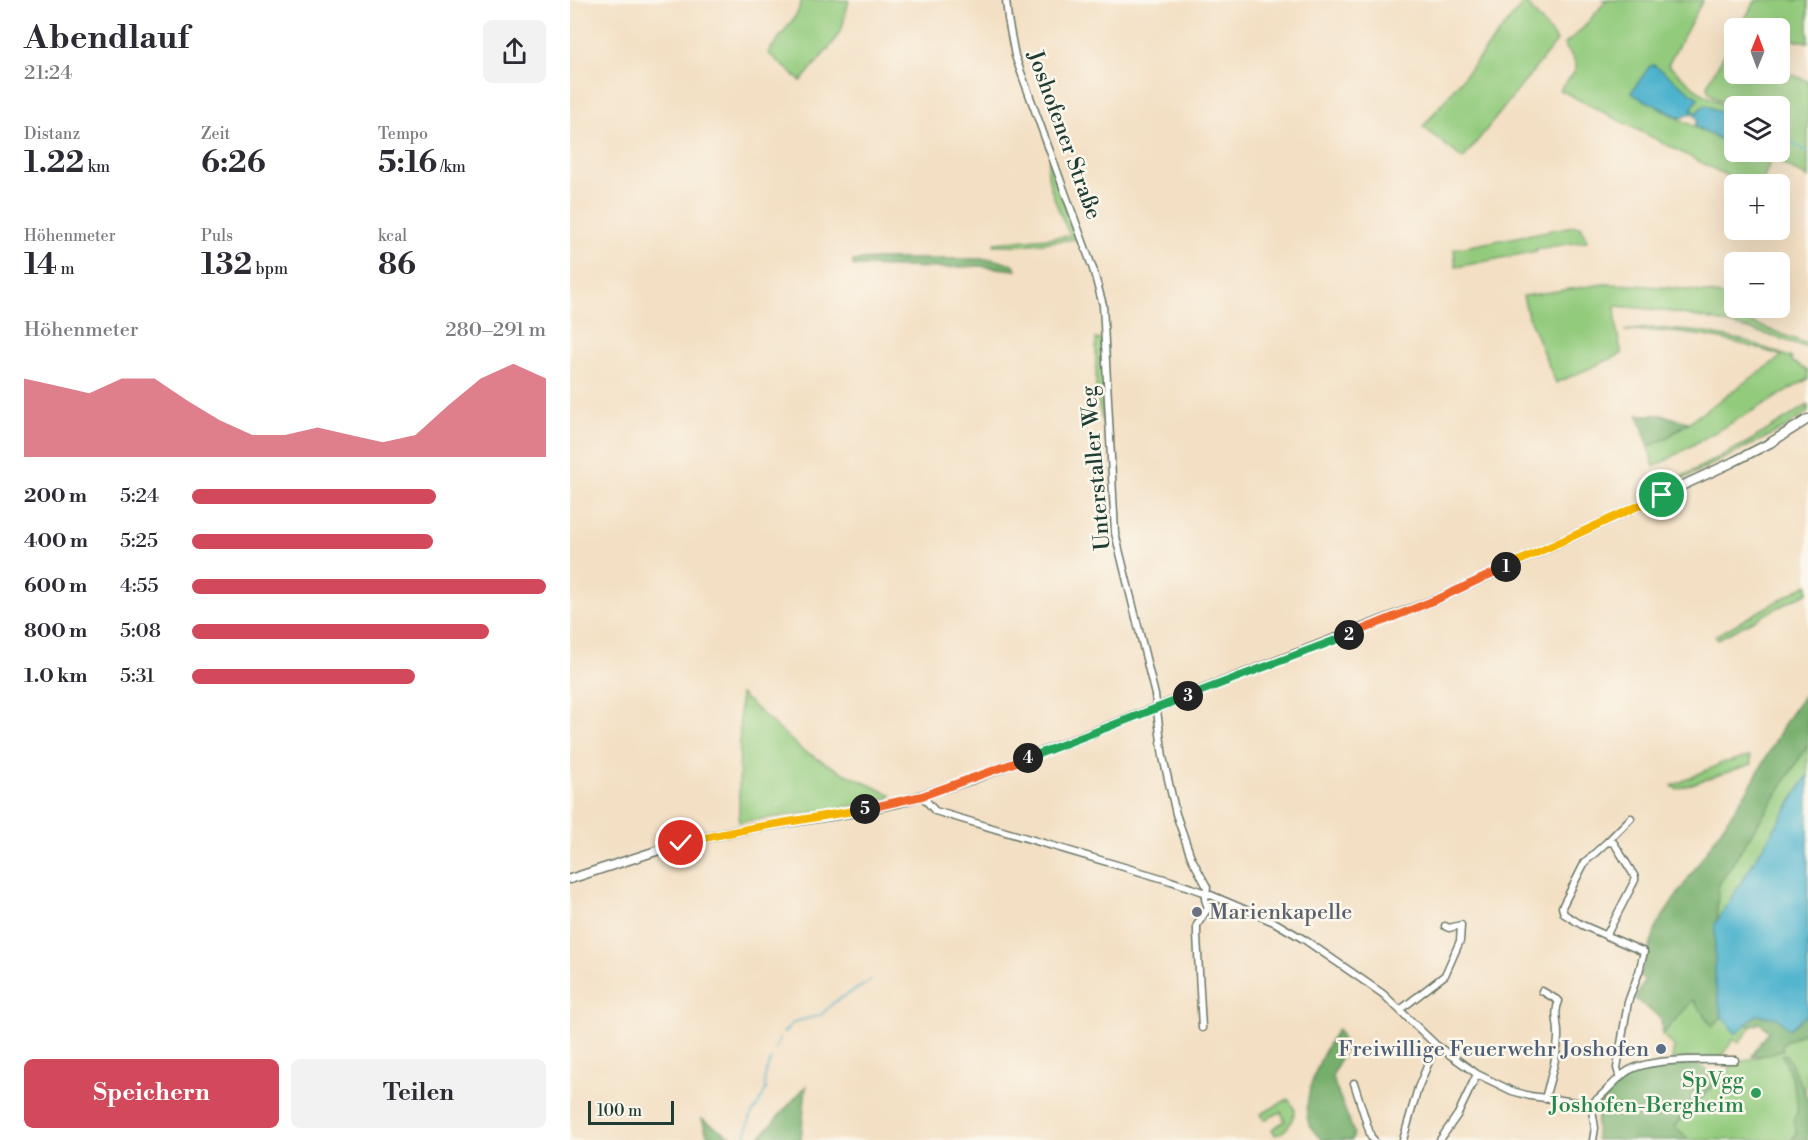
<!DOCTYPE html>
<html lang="de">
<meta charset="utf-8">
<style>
:root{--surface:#fff;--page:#f2f2f3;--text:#2b2b33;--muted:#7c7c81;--accent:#d1495b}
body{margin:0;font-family:"Libre Bodoni",serif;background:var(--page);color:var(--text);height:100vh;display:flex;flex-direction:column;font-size:22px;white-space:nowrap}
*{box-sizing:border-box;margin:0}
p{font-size:20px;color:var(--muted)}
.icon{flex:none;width:33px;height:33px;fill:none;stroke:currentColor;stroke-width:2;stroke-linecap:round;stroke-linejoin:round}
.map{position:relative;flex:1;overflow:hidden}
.details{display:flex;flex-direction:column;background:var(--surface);width:570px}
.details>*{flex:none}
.needle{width:39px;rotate:1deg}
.buttons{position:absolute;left:1154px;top:18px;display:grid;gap:12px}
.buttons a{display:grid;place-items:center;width:66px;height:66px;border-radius:9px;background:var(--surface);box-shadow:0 6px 24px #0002;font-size:30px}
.scale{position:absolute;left:18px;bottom:15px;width:86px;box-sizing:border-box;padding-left:6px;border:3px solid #1f3d34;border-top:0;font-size:16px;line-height:21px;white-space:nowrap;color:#1f3d34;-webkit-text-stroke:4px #fbf7ec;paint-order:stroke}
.pin{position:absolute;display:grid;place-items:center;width:51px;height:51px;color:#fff;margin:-26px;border:3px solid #fff;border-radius:50%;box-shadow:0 2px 6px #0007}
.km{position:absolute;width:30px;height:30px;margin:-15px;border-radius:50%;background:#222;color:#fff;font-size:16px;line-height:30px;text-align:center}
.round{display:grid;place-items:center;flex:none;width:63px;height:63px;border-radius:9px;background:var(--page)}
.headline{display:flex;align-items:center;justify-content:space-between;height:102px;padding:0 24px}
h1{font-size:33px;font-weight:700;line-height:45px}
.metrics{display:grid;grid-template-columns:repeat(3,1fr);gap:9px;height:102px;padding:6px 24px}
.metrics div{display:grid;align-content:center}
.metrics b{font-size:30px;font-weight:700}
.metrics small{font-size:16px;font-weight:400}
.metrics p{font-size:16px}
.chart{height:168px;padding:12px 24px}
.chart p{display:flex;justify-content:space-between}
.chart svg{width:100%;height:108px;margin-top:6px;fill:var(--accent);opacity:.7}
.action{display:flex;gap:12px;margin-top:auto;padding:12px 24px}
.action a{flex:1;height:69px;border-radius:9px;background:var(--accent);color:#fff;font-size:24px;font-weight:700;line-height:69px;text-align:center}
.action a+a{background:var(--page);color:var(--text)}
ul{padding:0 24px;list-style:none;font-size:20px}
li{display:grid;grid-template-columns:96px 72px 1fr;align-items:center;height:45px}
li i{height:15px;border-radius:8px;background:var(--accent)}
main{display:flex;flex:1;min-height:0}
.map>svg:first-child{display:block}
</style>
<main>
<section class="details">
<div class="headline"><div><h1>Abendlauf</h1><p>21:24</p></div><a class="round"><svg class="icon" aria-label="share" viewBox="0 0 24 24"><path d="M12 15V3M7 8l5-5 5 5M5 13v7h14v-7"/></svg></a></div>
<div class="metrics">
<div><p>Distanz</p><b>1.22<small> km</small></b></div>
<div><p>Zeit</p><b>6:26</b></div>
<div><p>Tempo</p><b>5:16<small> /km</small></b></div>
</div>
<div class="metrics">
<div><p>Höhenmeter</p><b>14<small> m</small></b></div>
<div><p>Puls</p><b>132<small> bpm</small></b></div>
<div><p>kcal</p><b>86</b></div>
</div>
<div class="chart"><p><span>Höhenmeter</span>280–291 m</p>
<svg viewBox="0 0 160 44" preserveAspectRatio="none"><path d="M0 44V12L10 15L20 18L30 12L40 12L50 21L60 29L70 35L80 35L90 32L100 35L110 38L120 35L130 23L140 12L150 6L160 12V44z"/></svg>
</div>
<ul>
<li><b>200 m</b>5:24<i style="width:69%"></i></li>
<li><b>400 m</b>5:25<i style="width:68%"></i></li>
<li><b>600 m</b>4:55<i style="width:100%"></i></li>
<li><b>800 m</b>5:08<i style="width:84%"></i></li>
<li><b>1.0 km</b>5:31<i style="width:63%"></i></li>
</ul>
<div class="action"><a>Speichern</a><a>Teilen</a></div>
</section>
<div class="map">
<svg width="1238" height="1140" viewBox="0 0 1238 1140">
<rect width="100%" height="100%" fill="#fbf7ec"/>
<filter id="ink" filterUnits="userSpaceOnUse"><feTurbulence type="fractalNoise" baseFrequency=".0167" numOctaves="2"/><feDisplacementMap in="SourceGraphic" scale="12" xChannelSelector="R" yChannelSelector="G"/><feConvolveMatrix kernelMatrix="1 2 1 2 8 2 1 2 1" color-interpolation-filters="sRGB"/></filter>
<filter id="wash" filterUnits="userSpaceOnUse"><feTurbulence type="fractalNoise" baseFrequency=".008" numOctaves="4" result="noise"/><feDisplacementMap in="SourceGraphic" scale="24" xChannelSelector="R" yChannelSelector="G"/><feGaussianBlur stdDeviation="1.35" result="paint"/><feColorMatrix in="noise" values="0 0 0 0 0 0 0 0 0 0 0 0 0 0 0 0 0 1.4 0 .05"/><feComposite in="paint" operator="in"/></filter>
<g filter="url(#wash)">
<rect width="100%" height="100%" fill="#f3dfc3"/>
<path fill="#93cb7d" stroke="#598458" stroke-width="1.5" d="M232 0H279L272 28 263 43 231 81 198 53 227 14Z
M1033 0H1133L1098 65 1130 92 1164 111V119L1136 105 1127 114 1121 109 1128 98 1088 108 1164 147V152C1174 152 1183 160 1191 158L1196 152H1203L1192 184H1173L990 90C1008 67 1013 70 994 45L1013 28 1035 2Z
M1186 0H1238V42L1209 37V28H1169Z
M955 1 987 41 893 159 853 127Z
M1158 48 1164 51V74H1209V69L1238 81V178L1204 159 1207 152H1209L1211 139 1209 106C1183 106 1154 113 1137 89L1138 83Z
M480 158 506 239 453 245H424V243L500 236C492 216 471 178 480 158Z
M1003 226H1011L1017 241 966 249 967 251 886 267 884 249Z
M1034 284C1078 285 1120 288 1164 298V308H1175L1174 320 1238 344V348C1174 325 1113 310 1045 306L1047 332 1052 354 986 383 958 316 953 296Z
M1081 328 1132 332 1176 341 1222 358 1221 361 1238 371V379L1084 467 1079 447 1098 437 1212 356C1156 338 1113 329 1054 331Z
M526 339 532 340 536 437 526 393Z
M1238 405V412L1213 429 1091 490 1090 488 1178 442Z
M1238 584V592L1148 639 1145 636Z
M170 694 232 750 270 771 321 795V798L262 810 169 822Z
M1238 745V775L1145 924 1148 886Z
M1180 756 1182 764 1107 789 1102 786 1152 763Z
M1123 999 1142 1026 1152 1017 1166 1033 1174 1024 1182 1026 1169 1043 1163 1039 1152 1057 1102 1060 1104 1046 1092 1035Z
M1238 1030C1238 1064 1238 1113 1222 1140H1119L1104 1127 1164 1064 1212 1050V1044Z
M718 1099 725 1110C722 1123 717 1132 705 1135L702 1129 715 1121 711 1112 694 1120 691 1114Z"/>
<path fill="#76af6c" stroke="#4a7650" stroke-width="1.5" d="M307 259H423L444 265 446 270 408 266 374 268 283 266V261Z
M1068 415H1092L1118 422 1098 437 1079 447Z
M1238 689V745L1148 886 1145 984 1152 1017 1142 1026 1123 1000 1092 1035 1091 1018 1065 999 1075 980 1070 977 1087 925 1179 788 1218 718Z
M1238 1014V1030L1212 1044 1213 1050 1199 1055 1182 1056 1199 1031 1190 1023 1182 1026 1174 1024 1186 1015 1206 1017 1219 1029Z
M768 1029 776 1046 762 1077 784 1133 782 1140H752C747 1135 739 1128 738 1121 732 1095 753 1050 768 1029Z
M1216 1054 1238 1099V1140H1222L1227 1134 1224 1120 1227 1112V1101L1222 1078 1212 1055Z
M1102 1064H1129L1148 1079 1104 1126 1119 1140H1026L1027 1107C1056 1078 1059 1067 1102 1064Z
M236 1086 231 1140H187Z
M132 1119 167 1140H139Z"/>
<path fill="#4eb3cd" stroke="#367880" stroke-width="1.5" d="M1084 65 1128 98 1121 110 1127 113 1131 108 1136 105 1164 119V147L1125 126 1128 119 1122 113 1111 118 1064 95 1062 91 1080 66Z
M1238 775V1014L1219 1029 1206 1017 1186 1015 1166 1034 1152 1017 1145 984V924Z"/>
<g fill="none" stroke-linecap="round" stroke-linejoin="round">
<path stroke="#4eb3cd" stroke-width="1.5" d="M1218 141 1238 152
M213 1033 224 1022 251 1015 263 1003 302 980
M205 1049 210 1038
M174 1140 181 1115 189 1104 196 1089C192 1079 197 1069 201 1059"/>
</g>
</g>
<g filter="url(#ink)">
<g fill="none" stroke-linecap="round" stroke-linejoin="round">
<defs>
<path id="minor" d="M436 0 438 19 445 56 523 269 533 305 545 533 585 695 593 757 606 814 621 857 637 887 635 899 638 908 627 925V935L632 1028
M352 796 365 811 601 881 636 893 704 922 735 940 813 994 866 1045 907 1074 942 1091 960 1096 1021 1104C1034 1095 1043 1082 1055 1073 1076 1057 1139 1060 1165 1060
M1037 842 1061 818
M638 908 646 910 662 904
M1036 936 1065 880V877L1044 843 1037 842 1015 862 992 907 994 914 1012 925 1074 952 1069 972 1058 1002 1047 1068 1050 1078
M972 991 989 1001C983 1014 989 1024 988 1038 987 1059 980 1079 975 1099
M830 1010 875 975 890 941 891 925 879 928 875 926
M784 1083 801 1137 804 1140
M1021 1104 1025 1128 1023 1140
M833 1140 848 1088 866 1045
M870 1140 888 1114 907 1074"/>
<path id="major" d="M0 879 111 843 182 828 279 813 331 802 400 780 870 598 1161 463 1200 443 1238 419"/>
</defs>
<use href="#minor" stroke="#697666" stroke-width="9"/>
<use href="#major" stroke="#697666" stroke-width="11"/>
<use href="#minor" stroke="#fff" stroke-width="6"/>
<use href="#major" stroke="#fff" stroke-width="8"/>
</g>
</g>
<g fill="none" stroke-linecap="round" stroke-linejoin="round" filter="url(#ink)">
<defs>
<path id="split-1" d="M936 567 1092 495"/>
<path id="split-2" d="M779 635 870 598 936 567"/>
<path id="split-3" d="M618 696 779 635"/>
<path id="split-4" d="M458 758 618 696"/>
<path id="split-5" d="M295 809 352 796 458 758"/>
<path id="split-6" d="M111 843 182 828 295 809"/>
</defs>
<use href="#split-1" stroke="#fff" stroke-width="12"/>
<use href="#split-2" stroke="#fff" stroke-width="12"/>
<use href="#split-3" stroke="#fff" stroke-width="12"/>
<use href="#split-4" stroke="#fff" stroke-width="12"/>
<use href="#split-5" stroke="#fff" stroke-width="12"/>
<use href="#split-6" stroke="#fff" stroke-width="12"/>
<use href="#split-1" stroke="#f5b400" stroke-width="8"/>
<use href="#split-2" stroke="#f0652b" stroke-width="8"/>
<use href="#split-3" stroke="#22a559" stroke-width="8"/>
<use href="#split-4" stroke="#22a559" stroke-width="8"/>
<use href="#split-5" stroke="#f0652b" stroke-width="8"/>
<use href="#split-6" stroke="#f5b400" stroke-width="8"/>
</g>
<circle fill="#6b7280" stroke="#fbf7ec" stroke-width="2" cx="627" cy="912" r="6"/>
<circle fill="#5c6f8a" stroke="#fbf7ec" stroke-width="2" cx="1091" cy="1049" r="6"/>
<circle fill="#2e9e5b" stroke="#fbf7ec" stroke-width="2" cx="1186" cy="1093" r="6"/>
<g text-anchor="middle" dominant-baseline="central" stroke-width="5" stroke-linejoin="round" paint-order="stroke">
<g font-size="22" fill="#1f3d34" stroke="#fbf7ec">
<text transform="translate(494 135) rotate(70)">Joshofener Straße</text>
<text transform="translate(526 468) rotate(-95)">Unterstaller Weg</text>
</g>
<g font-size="22" fill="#5b616d" stroke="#fbf7ec" text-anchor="start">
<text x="639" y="912">Marienkapelle</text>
</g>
<g font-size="22" fill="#4e5e75" stroke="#fbf7ec" text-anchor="end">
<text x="1079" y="1049">Freiwillige Feuerwehr Joshofen</text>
</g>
<g font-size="22" fill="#27864d" stroke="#fbf7ec" text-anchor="end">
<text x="1174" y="1080">SpVgg<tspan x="1174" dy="25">Joshofen-Bergheim</tspan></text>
</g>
</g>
</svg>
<div class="buttons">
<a><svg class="needle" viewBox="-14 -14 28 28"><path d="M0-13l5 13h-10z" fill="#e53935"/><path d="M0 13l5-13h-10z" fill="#7c7c81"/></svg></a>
<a><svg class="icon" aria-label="layers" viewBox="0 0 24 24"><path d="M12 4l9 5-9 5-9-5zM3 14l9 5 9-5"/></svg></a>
<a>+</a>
<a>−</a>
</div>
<div class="scale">100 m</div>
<div class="pin" style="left:1092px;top:495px;background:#1e9e55"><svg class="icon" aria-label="arrive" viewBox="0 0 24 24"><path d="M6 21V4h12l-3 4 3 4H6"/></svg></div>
<div class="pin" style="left:111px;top:843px;background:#d93025"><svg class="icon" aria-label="check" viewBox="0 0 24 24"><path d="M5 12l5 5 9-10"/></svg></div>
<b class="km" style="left:936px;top:567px">1</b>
<b class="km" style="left:779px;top:635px">2</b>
<b class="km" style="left:618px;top:696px">3</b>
<b class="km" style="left:458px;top:758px">4</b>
<b class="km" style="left:295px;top:809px">5</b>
</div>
</main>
